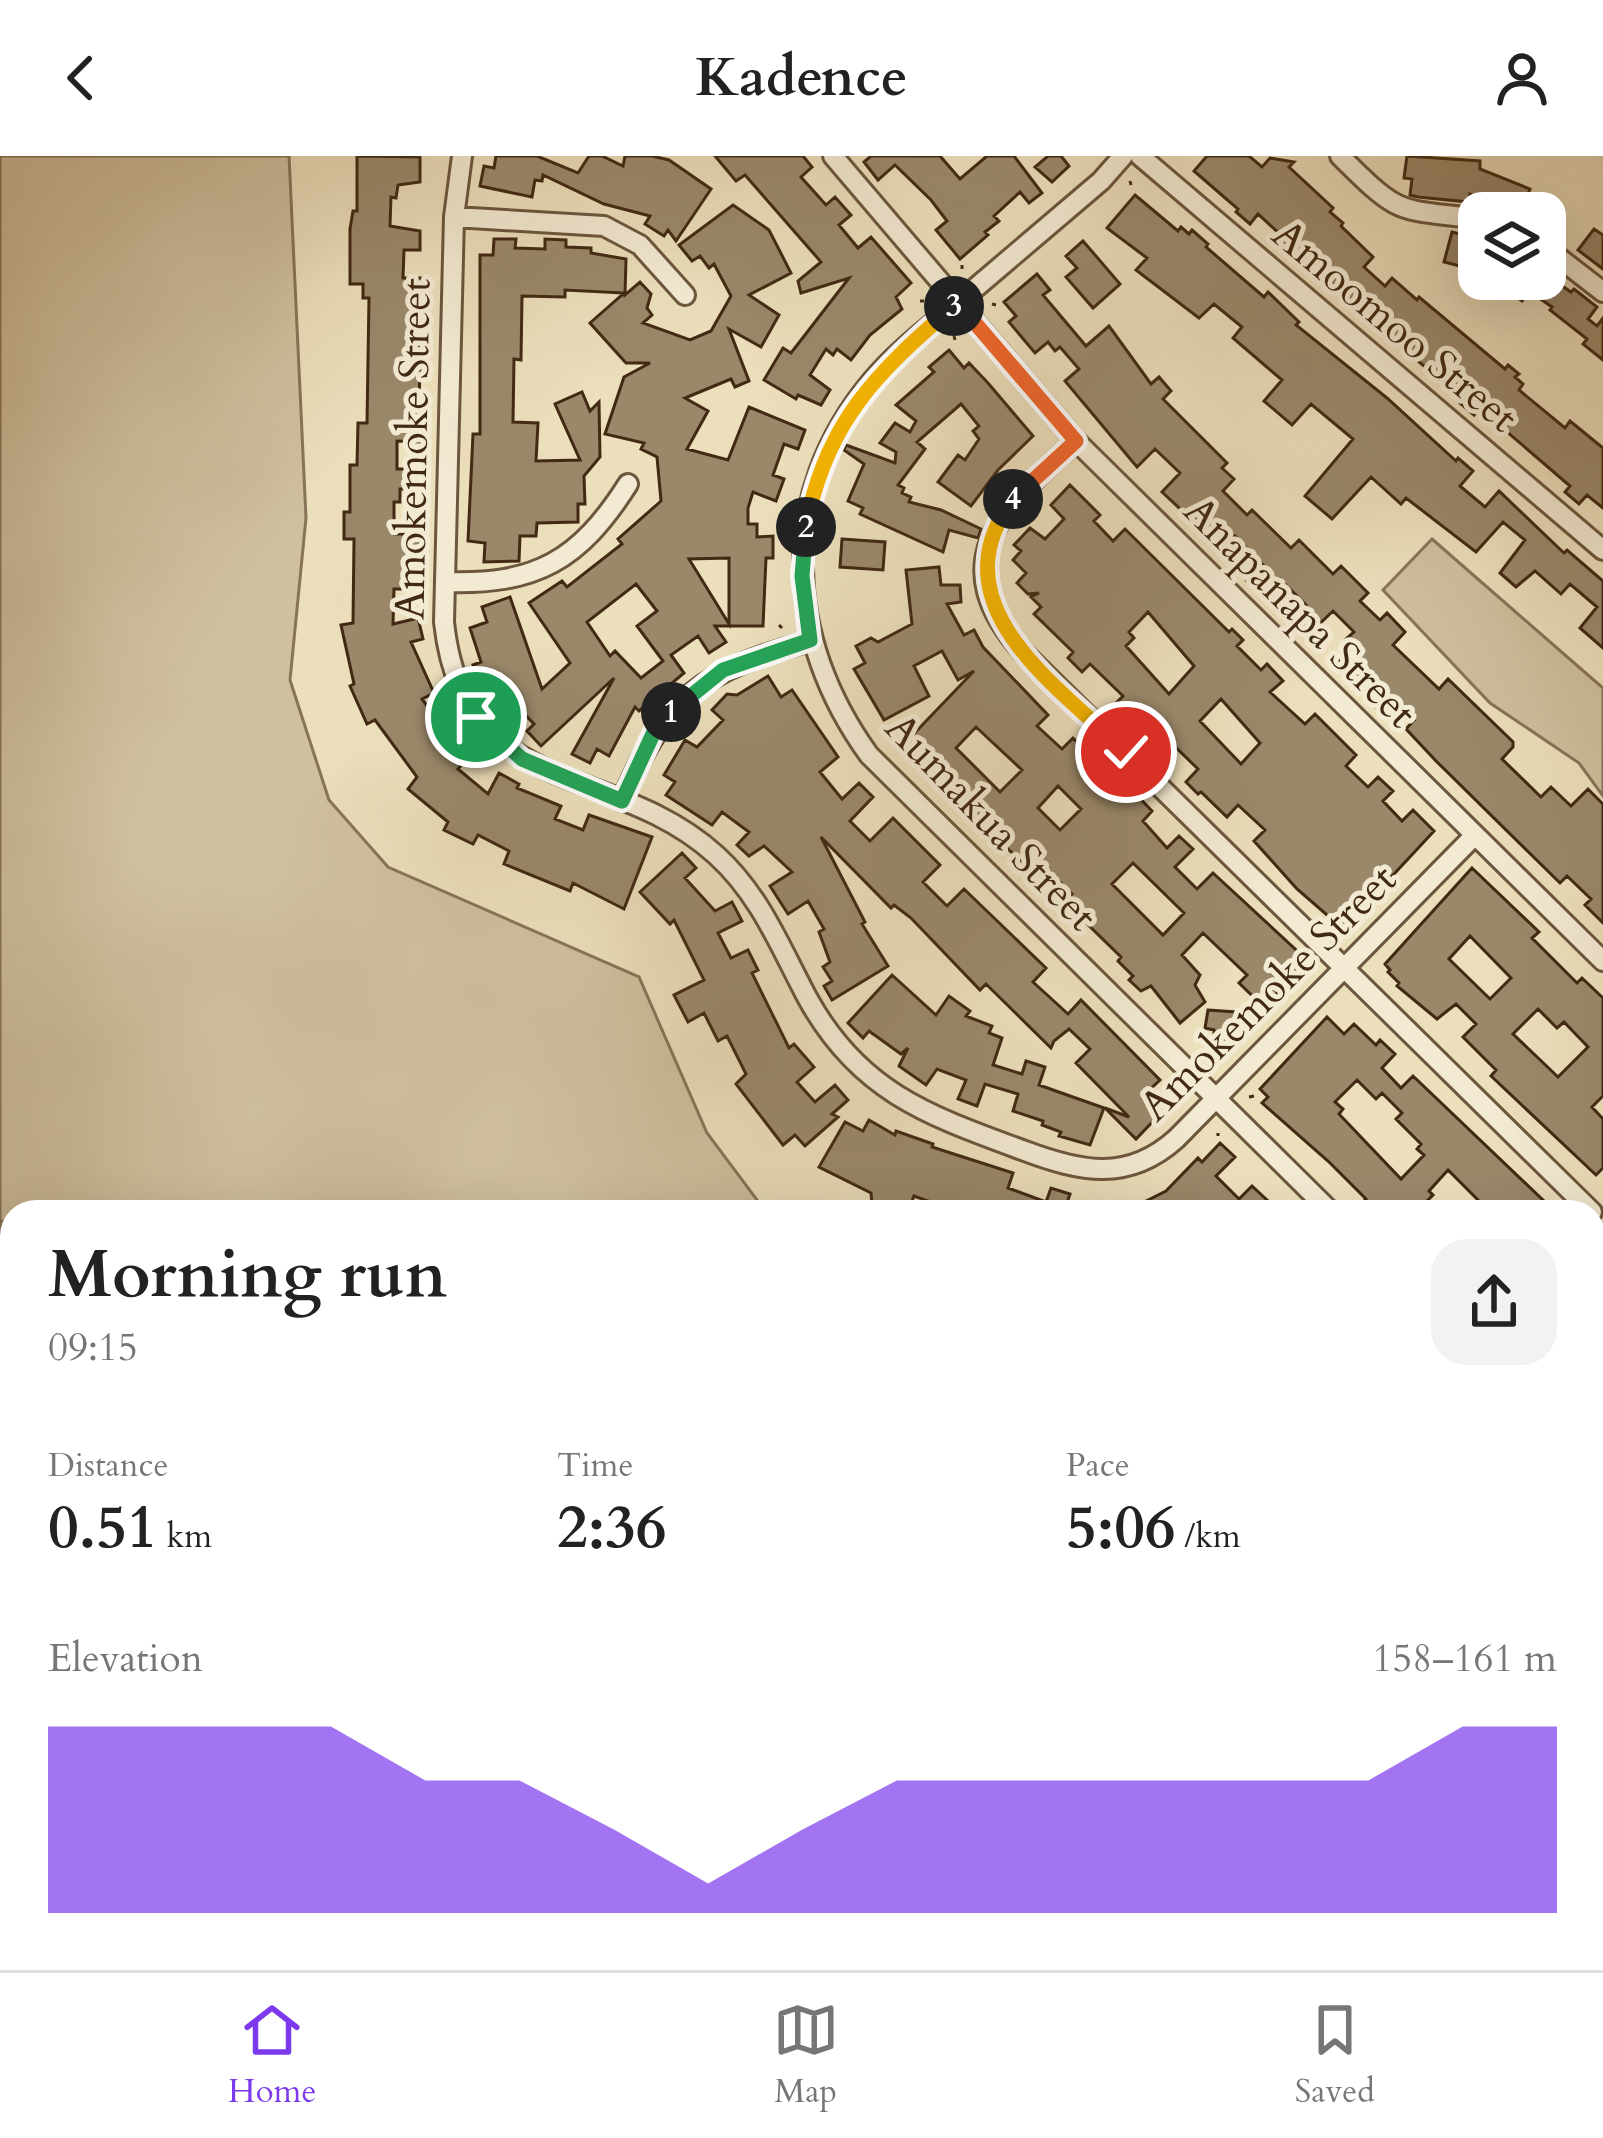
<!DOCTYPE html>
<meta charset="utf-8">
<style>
:root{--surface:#fff;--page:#f2f2f2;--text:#222;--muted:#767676;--line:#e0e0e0;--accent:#7c3aed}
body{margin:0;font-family:Cardo,serif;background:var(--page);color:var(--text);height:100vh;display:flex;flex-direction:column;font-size:45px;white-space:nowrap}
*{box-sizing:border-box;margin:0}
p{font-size:39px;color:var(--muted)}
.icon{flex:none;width:66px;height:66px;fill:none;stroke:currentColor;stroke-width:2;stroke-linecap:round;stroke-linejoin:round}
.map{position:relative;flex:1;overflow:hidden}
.details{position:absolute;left:0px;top:1044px;width:1605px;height:771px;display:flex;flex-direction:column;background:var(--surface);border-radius:36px 36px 0 0;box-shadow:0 12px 48px #0002}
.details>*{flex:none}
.fabs{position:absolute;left:1458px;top:36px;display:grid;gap:24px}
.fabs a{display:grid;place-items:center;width:108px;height:108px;border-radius:24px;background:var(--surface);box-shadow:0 12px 48px #0002;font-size:60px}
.pin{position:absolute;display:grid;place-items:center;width:102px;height:102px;color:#fff;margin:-51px;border:6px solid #fff;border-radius:50%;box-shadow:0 3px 12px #0007}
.km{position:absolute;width:60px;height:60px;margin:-30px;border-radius:50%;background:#222;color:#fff;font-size:33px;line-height:60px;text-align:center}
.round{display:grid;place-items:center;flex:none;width:126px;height:126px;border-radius:36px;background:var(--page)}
.overview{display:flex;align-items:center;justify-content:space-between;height:204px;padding:0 48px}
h1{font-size:66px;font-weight:800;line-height:90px}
.metrics{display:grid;grid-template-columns:repeat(3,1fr);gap:18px;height:204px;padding:12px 48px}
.metrics div{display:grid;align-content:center}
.metrics b{font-size:60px;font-weight:800}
.metrics small{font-size:33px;font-weight:400}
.metrics p{font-size:33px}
.chart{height:336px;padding:24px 48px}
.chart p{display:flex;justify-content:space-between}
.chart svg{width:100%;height:216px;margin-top:12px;fill:var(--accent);opacity:.7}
header{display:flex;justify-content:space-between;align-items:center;height:156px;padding:0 48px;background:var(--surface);font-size:54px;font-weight:800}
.tabs{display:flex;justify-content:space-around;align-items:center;height:168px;border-top:3px solid var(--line);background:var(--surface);font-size:33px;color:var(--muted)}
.tabs a{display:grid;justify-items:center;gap:6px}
.tabs .on{color:var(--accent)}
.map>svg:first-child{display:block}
</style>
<header><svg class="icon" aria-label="back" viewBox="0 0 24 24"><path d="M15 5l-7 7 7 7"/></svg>Kadence<svg class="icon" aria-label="person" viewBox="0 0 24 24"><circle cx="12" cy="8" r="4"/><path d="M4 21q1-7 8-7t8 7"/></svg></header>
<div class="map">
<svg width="1603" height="1814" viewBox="0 0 1603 1814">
<rect width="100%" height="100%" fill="#ecdfbc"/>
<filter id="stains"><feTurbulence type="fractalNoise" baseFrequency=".00167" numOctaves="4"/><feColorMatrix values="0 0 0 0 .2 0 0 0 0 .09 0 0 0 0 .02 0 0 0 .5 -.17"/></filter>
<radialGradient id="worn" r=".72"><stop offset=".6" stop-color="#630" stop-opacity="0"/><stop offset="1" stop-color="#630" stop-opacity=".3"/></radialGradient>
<path fill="#cfc09f" stroke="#887459" stroke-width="3" d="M0 0H289L306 362 290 524 329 644 388 711 639 821 707 977 766 1056H12V1803H835L840 1814H0Z
M1432 383 1603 532V640L1579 607 1490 547 1383 434Z
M1198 1803H1298L1293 1814H1203Z"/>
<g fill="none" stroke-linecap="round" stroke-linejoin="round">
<path stroke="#857156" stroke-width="6" d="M0 1066 12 1071
M101 1803 102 1814"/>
</g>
<path fill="#9a886b" stroke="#412913" stroke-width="3" fill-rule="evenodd" d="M357 0 420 1V26L398 29 396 42 391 41 390 70 420 75V94H404L403 122H428L427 143 421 142 420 200 419 260H424L423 286 397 285V313H424V333H400V346H394V378H420L419 433H394L393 468 418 462 423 483 411 486 434 537 422 543 454 586 460 579 475 592 458 613 488 638 499 617 519 628 517 632 561 650 555 663 583 674 589 659 652 681 624 753 573 727 570 735 504 708 509 695 478 679 473 688 444 674 448 666 408 633 417 621 375 564 367 568 350 530 354 528 341 469 353 467 354 383H344V356H350V309H357L358 267H367L369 142H363V128H350V73L353 55H357Z
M496 0H537L578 17 589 0H602L623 10 625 0H652L669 4 711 33 676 85 668 74 664 80 645 68 650 60 604 48 543 19 542 25 535 24 532 41 480 30 484 10 494 12Z
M715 0H803L812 11 801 21 826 49 835 41 851 59 839 69 858 92 871 81 911 127 896 141 902 153 870 179 851 204 837 193 833 199 826 193 810 219 830 234 821 249 798 239 796 243 764 224 783 192 791 197 849 122 801 137 798 125 821 106 745 19 736 25Z
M871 0H940L960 23 987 0H1014L1042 37 1029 47 1020 36 994 60 999 65 985 76 988 79 960 103 936 74 947 65 931 44 895 9 878 24 864 6Z
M1048 0H1061L1069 10 1052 26 1035 11Z
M1207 0H1249L1262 11 1270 2 1294 6 1289 11 1333 52 1330 56 1343 67 1341 70 1373 101 1364 111 1385 130 1392 122 1417 144 1419 141 1505 213 1508 209 1519 218 1515 221 1523 228 1519 234 1565 272 1570 265 1603 292V352L1587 339 1579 348 1565 336 1570 330 1491 262 1478 254 1474 259 1460 247 1463 243 1347 145 1349 142 1295 95 1292 99 1278 87 1283 81 1258 58 1250 68 1236 56 1238 53 1194 15Z
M1407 0 1480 5V13L1530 33 1521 57 1470 38 1469 46 1418 41 1410 39 1412 23 1404 22Z
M1135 39 1178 75 1181 71 1189 78 1192 74 1208 88 1206 91 1264 141 1268 136 1299 166 1296 169 1387 242 1456 305 1458 302 1473 315 1460 330 1485 351 1499 335 1564 397 1567 394 1603 425V492L1580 472 1597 451 1570 428 1561 438 1535 415 1516 431 1500 417 1525 384 1503 366 1476 396 1406 342 1401 348 1371 321 1332 363 1305 340 1353 283 1311 248 1292 269 1264 245 1282 224 1233 182 1242 171 1214 148 1199 162 1136 114 1147 102 1107 72Z
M733 49 769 74 791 117 749 139 779 159 761 191 729 173 749 225 735 231 731 223 685 242 708 255 687 293 728 304 749 251 805 274 798 293 784 288 773 319 784 323 776 345 753 336 748 352V368H757V381L773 380V402H766L763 470H715L726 486 709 497 698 480 671 499 684 517 639 555 635 551 609 600 597 593 590 607 572 598 614 522 541 590 527 575 534 568 506 539 502 540 495 521 479 526 473 509 481 506 470 472 487 466 482 451 510 441 542 533 570 507 529 447 562 425 567 431 622 388 618 383 661 345 657 301 641 293 644 287 605 278 624 221 650 207H626L590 167 624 137 565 134V141L522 140 521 204 514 203 513 266 538 267 536 305 580 304 555 248 582 236 590 255 599 246 600 301 584 320 585 348H578V366L537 367 536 380H520L519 405 484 406 485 387 468 385 473 278H480V99H493L494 83H516L515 92 545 93V83L566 84V91L591 92V97L626 103 625 139 640 126 651 138 647 152 652 159 643 167 690 184 711 175 731 140 714 108 709 112 700 100 692 105 679 89ZM729 402V468L689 403ZM636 428 657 455 637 470 663 505 641 522 615 495 610 500 587 466Z
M1594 73 1603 79V113L1578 94Z
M1452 76 1479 83V115L1444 106Z
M1083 85 1120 128 1093 152 1066 121 1077 112 1066 100Z
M1037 118 1050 134 1043 139 1086 190 1109 170 1151 228 1159 221 1171 235 1163 243 1227 307 1222 312 1234 323 1223 335 1247 359 1252 354 1291 392 1299 384 1333 418 1341 410 1368 437 1360 445 1380 464 1387 457 1405 476 1393 489 1439 533 1448 523 1513 586V591L1502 603 1541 641 1551 631 1571 650 1588 633 1603 648V767L1585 749 1591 743 1567 720 1560 727 1436 605 1406 573 1414 564 1392 544 1381 556 1365 541 1370 536 1338 507 1354 490 1346 483 1354 476 1333 455 1309 478 1293 462 1306 449 1280 423 1262 441 1247 425 1263 409 1235 380 1221 391 1162 336 1180 317 1155 293 1137 311 1065 225 1079 213 1060 191 1055 195 1048 186 1035 197 1009 166 1016 160 1004 146Z
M1492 123H1552L1571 136 1574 133 1597 151 1588 163 1597 170 1603 162V204L1583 188 1587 183 1550 154 1552 151 1529 135 1522 145Z
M949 194 964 212 969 207 988 227 1033 280 998 314 971 350 938 326 958 299 965 304 979 283 973 275 979 270 961 248 917 286 925 293 898 329 904 332 902 337 911 341 909 346 941 354 981 373 978 382 949 374 943 396 860 358 863 352 848 345 864 308 844 294 846 289 895 307 896 296 880 287 895 267 910 276 916 265 896 249 934 216 929 211Z
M1070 329 1100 359 1094 365 1113 385 1125 373 1229 476 1232 473 1243 484 1237 490 1261 514 1267 508 1283 525 1270 536 1305 568 1315 558 1356 599 1346 610 1368 631 1378 621 1393 635 1383 645 1402 665 1413 654 1434 675 1343 773 1297 733 1254 685 1265 674 1238 649 1227 661 1201 636 1198 638 1186 626 1198 613 1164 580 1153 592 1123 564 1111 552 1123 540 1090 508 1082 516 1068 502 1073 496 1034 458 1041 451 1031 441 1039 437 1028 438 1017 427 1026 417 1013 404 1021 395 1014 389 1030 372 1045 383 1064 363 1051 349ZM1148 456 1194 510 1169 538 1126 490 1134 482 1129 476ZM1221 543 1260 587 1241 608 1200 565Z
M842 383 885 386 883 414 840 411Z
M939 411 941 429H960L961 446 947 448 964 479 974 474 983 491 1048 559 1037 570 1062 593 1073 582 1104 613 1107 608 1152 655 1143 665 1167 692 1179 680 1193 693 1175 711 1197 733 1213 717 1306 803 1280 831 1276 839 1280 843 1268 855 1239 827 1247 819 1203 777 1182 799 1200 819 1195 829 1205 846 1180 867 1151 830 1141 835 1129 824 1133 820 1118 805 1121 801 1079 760 1072 767 1057 752 1072 738 1049 715 1044 720 1031 708 1028 711 935 628 942 620 907 585 974 515 958 524 942 495 914 510 929 540 884 564 854 513 865 507 856 490 871 482 878 486 912 468 906 414ZM976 571 1022 614 1000 636 956 592ZM1058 630 1081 653 1060 674 1038 652ZM1133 707 1184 757 1163 779 1112 728Z
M768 520 781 541 792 534 838 601 820 616 842 643 859 627 873 641 850 665 870 685 893 662 940 709 923 726 947 750 964 733 1046 812 1033 826 1068 858 1081 844 1160 924 1144 939 1160 958 1136 983 1105 952 1129 961 1076 907 1090 893 1069 873 1054 885 1051 892 986 828 980 834 911 762 894 749 891 752 821 681 865 766 862 768 888 810 832 844 824 830 832 825 823 811 830 806 819 776 824 773 808 745 788 758 770 730 792 716 764 690 749 700 737 689 749 676 722 656 712 669 666 639 675 626 664 619 685 584 697 591 723 564 712 554 727 538 737 539Z
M682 697 696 712 685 722 715 755 732 746 742 765 718 777 731 802 748 794 758 814 752 817 789 892 794 888 814 911 797 926 815 946 835 929 848 944 832 958 838 961 805 990 795 979 783 989 736 928 746 918 727 880 718 885 704 857 688 866 674 839 704 824 674 764 670 768 640 736Z
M1472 712 1539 776 1532 782 1577 827 1582 822 1603 842V940L1592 951 1603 963V1012L1596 1019 1491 920 1496 914 1463 881 1476 868 1456 848 1437 863 1397 830 1399 827 1388 816 1390 814 1385 808ZM1470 780 1511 822 1490 843 1449 803ZM1538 853 1557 872 1564 866 1588 891 1558 921 1513 878Z
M892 819 936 859 949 840 970 855 966 860 992 870 989 877 1002 882 993 909 1022 918 1026 905 1045 911 1039 929 1104 952 1090 989 1059 980 1061 976 1042 969 1043 965 1013 955 1018 938 985 928 977 950 958 943 966 924 937 913 926 929 899 910 908 892 901 898 869 875 863 882 848 867Z
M1208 854 1250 857 1246 880 1236 878 1230 895 1214 892V874L1205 872Z
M1327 861 1344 878 1354 868 1376 889 1380 884 1395 898 1382 912 1401 932 1413 920 1544 1045 1533 1056H1490L1448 1014 1429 1035 1433 1039 1428 1044 1440 1056H1372L1363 1046 1366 1043 1328 1005 1262 947 1268 941 1260 933ZM1357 924 1376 943 1382 937 1402 957 1396 963 1421 988 1417 993 1424 999 1401 1023 1339 958 1343 953 1335 946Z
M869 964 895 979 896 975 933 988 932 991 1013 1017 1008 1032 1046 1046 1051 1032 1070 1038 1065 1053 1069 1056H980L964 1050 958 1056 914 1040 908 1056 872 1049 871 1037 819 1011 845 966 863 975Z
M1220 987 1235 1001 1216 1020 1239 1043 1252 1030 1267 1044 1255 1056H1124L1166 1035 1198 1002 1202 1006Z"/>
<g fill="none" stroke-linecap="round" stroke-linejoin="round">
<defs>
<path id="minor" d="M462 0 454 61 444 466C463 645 613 605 716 699 761 740 780 791 808 843 860 937 930 960 1025 995 1081 1016 1128 1026 1176 983L1475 679
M833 0 1076 285 1603 805
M1123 0 1101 25C1054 65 1007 105 960 145 930 170 897 195 872 225 776 340 785 483 869 599L1331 1056
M1140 0 1603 394
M1340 0C1402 62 1396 52 1479 63
M454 61 604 70 640 89 685 139
M1545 91 1603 136
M1076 285C1006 349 940 404 1023 496L1592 1056
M445 426C536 429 579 405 628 328
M622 645C666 539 703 515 810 485
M1593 1314 1603 1324
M1593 1593 1603 1598
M1048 1803 1055 1814
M1488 1805 1518 1814"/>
</defs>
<use href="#minor" stroke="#6c563d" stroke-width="24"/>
<path stroke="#412913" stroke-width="3" stroke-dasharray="9 6" stroke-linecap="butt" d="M1130 25 1131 29
M962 109V113
M920 145H924
M992 148 996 149
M954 180 955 184
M779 469 782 472
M1216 909V905
M1178 941 1182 940
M1249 941 1254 940
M1218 980V977"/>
<use href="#minor" stroke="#f3ead3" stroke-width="18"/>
</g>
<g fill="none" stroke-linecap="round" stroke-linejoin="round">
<defs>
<path id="split-1" d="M476 561 522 603 622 645 653 578 671 556"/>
<path id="split-2" d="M671 556 723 514 810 484 802 420 806 371"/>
<path id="split-3" d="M806 371C825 267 877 216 954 150"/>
<path id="split-4" d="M954 150 958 147 1076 285 1013 343"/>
<path id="split-5" d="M1013 343C934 449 1057 529 1126 596"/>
</defs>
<use href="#split-1" stroke="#fff" stroke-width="24"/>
<use href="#split-2" stroke="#fff" stroke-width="24"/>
<use href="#split-3" stroke="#fff" stroke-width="24"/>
<use href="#split-4" stroke="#fff" stroke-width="24"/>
<use href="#split-5" stroke="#fff" stroke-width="24"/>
<use href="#split-1" stroke="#22a559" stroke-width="15"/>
<use href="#split-2" stroke="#22a559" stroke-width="15"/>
<use href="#split-3" stroke="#f5b400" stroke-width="15"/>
<use href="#split-4" stroke="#f0652b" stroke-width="15"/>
<use href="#split-5" stroke="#f5b400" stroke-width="15"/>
</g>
<g text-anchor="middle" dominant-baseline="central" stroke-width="10" stroke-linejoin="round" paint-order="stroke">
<g font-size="42" fill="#412913" stroke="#f3ead3">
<text transform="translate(1395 170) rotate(40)">Amoomoo Street</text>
<text transform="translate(413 293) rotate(-89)">Amokemoke Street</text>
<text transform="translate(1300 456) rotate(45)">Anapanapa Street</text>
<text transform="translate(991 666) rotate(46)">Aumakua Street</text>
<text transform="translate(1268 837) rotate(-45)">Amokemoke Street</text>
</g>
</g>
<rect width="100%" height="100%" filter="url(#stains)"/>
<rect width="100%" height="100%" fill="url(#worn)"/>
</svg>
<div class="fabs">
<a><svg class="icon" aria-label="layers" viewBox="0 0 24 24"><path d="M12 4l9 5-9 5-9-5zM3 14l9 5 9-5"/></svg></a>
</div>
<div class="pin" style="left:476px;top:561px;background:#1e9e55"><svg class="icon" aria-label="arrive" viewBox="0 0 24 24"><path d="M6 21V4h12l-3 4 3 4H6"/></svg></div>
<div class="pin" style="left:1126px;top:596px;background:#d93025"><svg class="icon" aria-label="check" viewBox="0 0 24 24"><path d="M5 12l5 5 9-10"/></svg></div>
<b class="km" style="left:671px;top:556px">1</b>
<b class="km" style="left:806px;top:371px">2</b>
<b class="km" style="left:954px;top:150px">3</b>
<b class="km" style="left:1013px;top:343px">4</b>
<section class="details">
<div class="overview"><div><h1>Morning run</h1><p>09:15</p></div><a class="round"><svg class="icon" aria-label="share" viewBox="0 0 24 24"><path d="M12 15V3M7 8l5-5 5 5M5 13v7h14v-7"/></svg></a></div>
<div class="metrics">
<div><p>Distance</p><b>0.51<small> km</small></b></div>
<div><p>Time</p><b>2:36</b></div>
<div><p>Pace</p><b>5:06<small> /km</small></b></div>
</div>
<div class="chart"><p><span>Elevation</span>158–161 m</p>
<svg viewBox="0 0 160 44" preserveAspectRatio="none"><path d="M0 44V6L10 6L20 6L30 6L40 17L50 17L60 27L70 38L80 27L90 17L100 17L110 17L120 17L130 17L140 17L150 6L160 6V44z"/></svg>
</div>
</section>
</div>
<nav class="tabs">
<a class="on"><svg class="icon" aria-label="home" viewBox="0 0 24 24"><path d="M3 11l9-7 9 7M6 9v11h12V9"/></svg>Home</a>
<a><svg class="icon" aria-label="map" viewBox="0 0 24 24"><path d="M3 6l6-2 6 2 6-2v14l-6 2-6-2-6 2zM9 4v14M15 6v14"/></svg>Map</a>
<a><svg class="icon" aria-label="saved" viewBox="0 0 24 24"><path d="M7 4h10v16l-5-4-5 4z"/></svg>Saved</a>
</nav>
